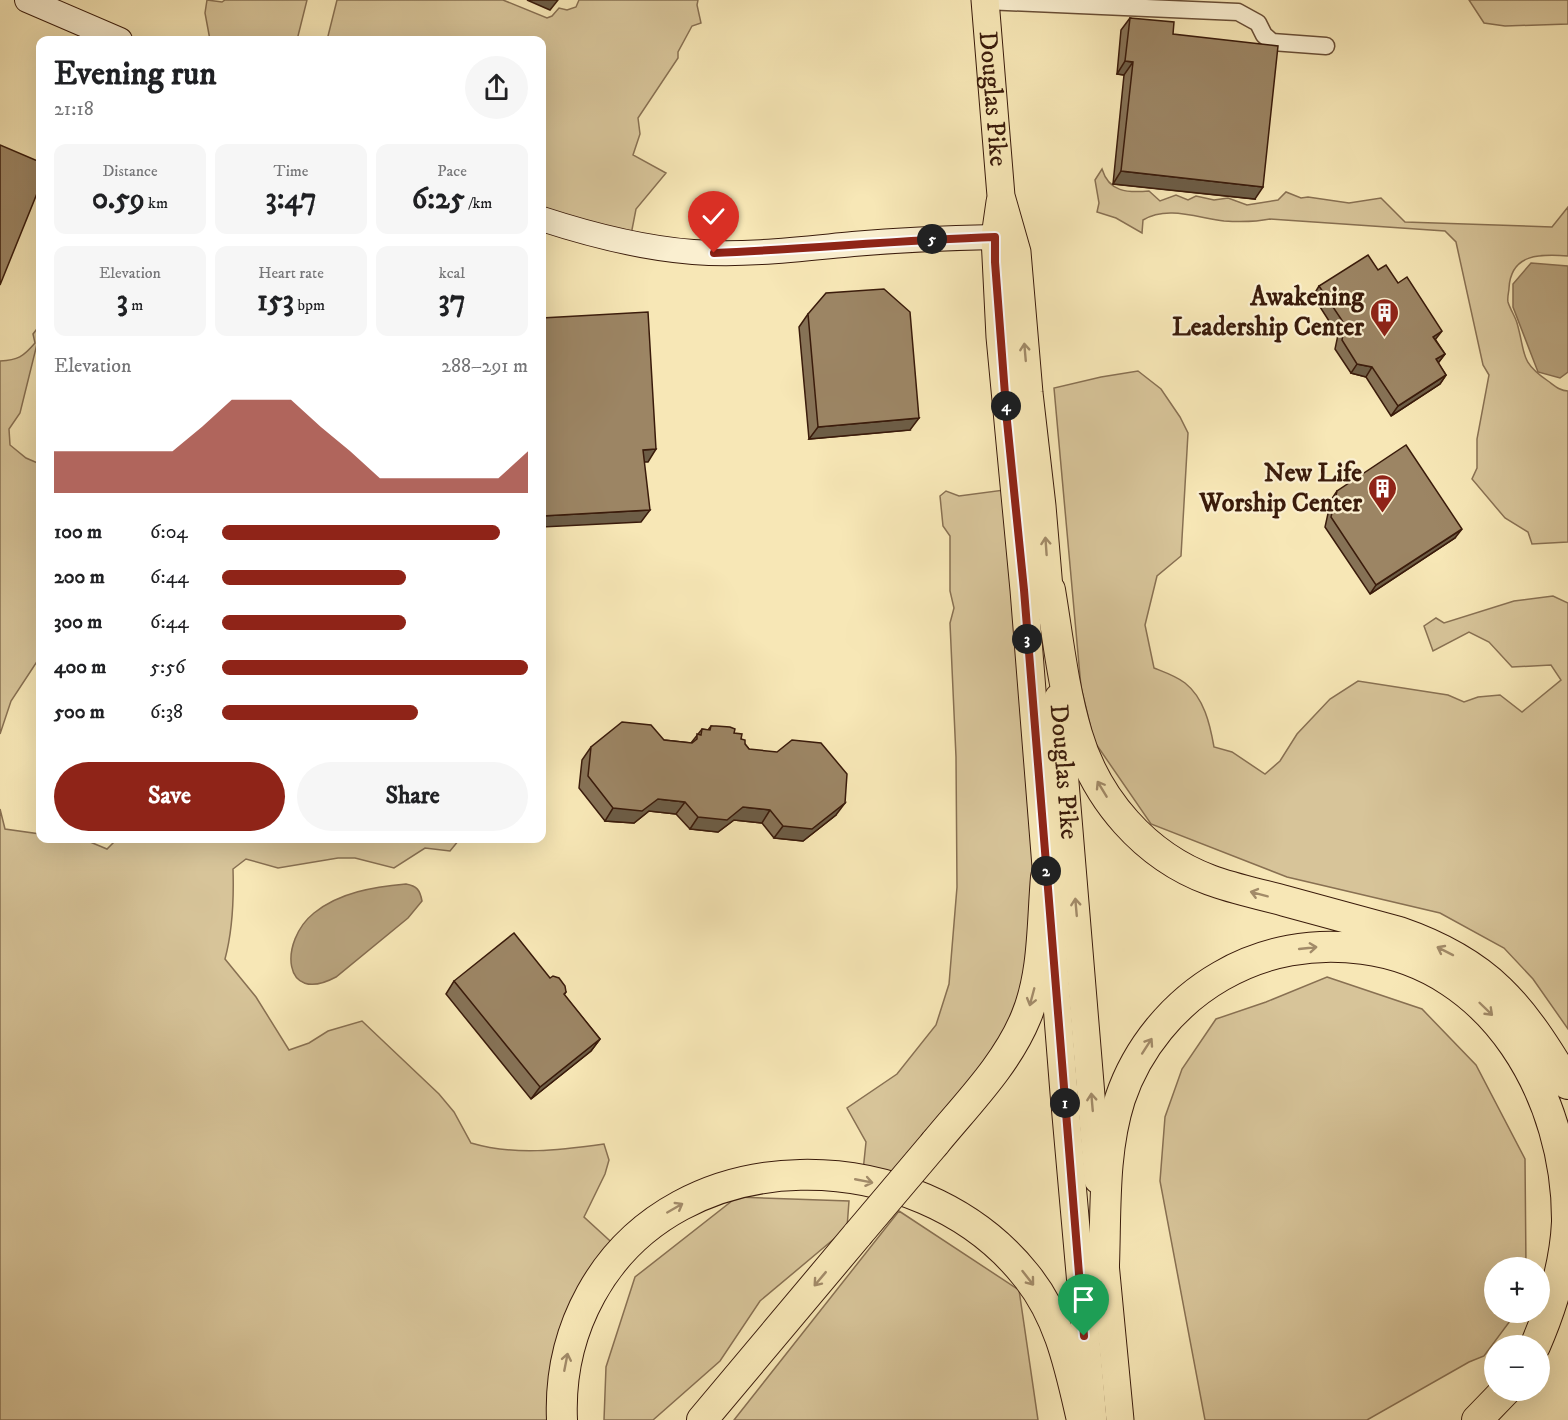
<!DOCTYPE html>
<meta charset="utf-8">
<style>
:root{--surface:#fff;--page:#f6f6f6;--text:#202124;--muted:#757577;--accent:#8f2418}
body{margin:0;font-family:"IM FELL DW Pica",serif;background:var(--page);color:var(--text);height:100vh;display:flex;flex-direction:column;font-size:22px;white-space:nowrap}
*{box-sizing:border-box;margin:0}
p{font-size:20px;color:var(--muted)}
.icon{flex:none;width:33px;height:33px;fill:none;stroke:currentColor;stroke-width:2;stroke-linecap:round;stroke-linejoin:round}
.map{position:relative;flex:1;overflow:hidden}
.drawer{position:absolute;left:36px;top:36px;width:510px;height:807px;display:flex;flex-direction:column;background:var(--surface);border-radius:12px;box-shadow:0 6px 24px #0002}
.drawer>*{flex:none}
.fabs{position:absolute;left:1484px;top:1257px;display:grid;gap:12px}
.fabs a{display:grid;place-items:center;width:66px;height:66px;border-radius:50%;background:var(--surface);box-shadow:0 6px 24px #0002;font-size:30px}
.pin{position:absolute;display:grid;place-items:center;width:51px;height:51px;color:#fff;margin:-62px -26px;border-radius:50% 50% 50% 0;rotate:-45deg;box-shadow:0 0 6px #0007}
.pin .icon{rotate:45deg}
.km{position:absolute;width:30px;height:30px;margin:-15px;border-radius:50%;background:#222;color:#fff;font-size:16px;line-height:30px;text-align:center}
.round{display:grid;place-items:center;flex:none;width:63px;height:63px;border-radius:32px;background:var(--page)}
.summary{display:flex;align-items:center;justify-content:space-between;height:102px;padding:0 18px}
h1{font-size:33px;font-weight:700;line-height:45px}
.metrics{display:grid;grid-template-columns:repeat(3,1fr);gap:9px;height:102px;padding:6px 18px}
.metrics div{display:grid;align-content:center;border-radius:12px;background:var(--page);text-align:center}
.metrics b{font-size:30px;font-weight:700}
.metrics small{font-size:16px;font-weight:400}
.metrics p{font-size:16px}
.chart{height:168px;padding:12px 18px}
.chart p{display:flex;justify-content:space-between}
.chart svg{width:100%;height:108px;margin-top:6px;fill:var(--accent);opacity:.7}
.primary-button{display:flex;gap:12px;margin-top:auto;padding:12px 18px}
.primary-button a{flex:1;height:69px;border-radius:36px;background:var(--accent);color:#fff;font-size:24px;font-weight:700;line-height:69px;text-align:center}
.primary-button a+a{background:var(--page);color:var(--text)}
ul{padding:0 18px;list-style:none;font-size:20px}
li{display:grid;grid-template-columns:96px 72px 1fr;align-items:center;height:45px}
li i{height:15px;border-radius:8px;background:var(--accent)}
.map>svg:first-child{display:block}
</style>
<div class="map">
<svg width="1568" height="1420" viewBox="0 0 1568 1420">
<rect width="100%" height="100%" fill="#f7e7b6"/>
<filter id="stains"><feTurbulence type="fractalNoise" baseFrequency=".00333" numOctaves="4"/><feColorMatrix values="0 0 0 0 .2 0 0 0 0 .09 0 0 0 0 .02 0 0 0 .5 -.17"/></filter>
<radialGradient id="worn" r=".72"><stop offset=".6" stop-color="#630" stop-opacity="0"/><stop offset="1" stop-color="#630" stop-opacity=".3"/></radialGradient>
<path fill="#d7c499" stroke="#887052" stroke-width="1.5" d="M207 0 222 2 225 0H307L297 40H210L205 13Z
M337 0H503L547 18 552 16 559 8 567 10 576 7 579 0H698L697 5 701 23 692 26 678 52V58L638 118 640 134 633 155 666 173 636 209 630 240 542 217V40H327Z
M1469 0H1568V24L1505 26 1484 23Z
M1102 169C1109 192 1127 193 1149 191L1160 201 1176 195 1188 200 1196 196 1214 200 1228 198 1247 205 1278 200 1286 192 1301 198 1308 197 1349 203 1381 198 1405 222 1552 227 1568 207V256C1541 254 1511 253 1509 288 1509 292 1507 297 1508 302 1510 309 1515 316 1517 323 1526 354 1519 361 1548 381 1555 386 1560 391 1568 391V542L1532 544 1528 532 1505 518 1472 479 1477 468V439L1489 375 1483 365 1456 242 1445 231 1270 219C1255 222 1240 222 1224 221 1198 218 1167 205 1143 220L1142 233 1116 218 1097 212 1099 203 1095 180Z
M40 325V332L20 413 9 429 10 445 26 458 40 464V657L11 701 0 734V361C18 360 23 357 35 343L33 334Z
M1138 371 1161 389 1180 417 1188 433 1181 556 1157 576 1145 625 1154 668C1164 672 1176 676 1185 683 1204 698 1210 724 1214 747L1232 752 1265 774 1280 761 1297 734 1330 699 1358 681 1448 695 1464 702 1478 697 1500 695 1522 712 1561 680 1551 665 1512 667 1489 642 1469 632 1433 651 1424 626 1436 618 1444 623 1514 601 1553 596 1568 603V1029L1533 979 1504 948 1440 913 1287 877 1151 824 1094 741 1081 687 1054 388 1101 377Z
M1004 490 1038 926 1029 1003 893 1189 862 1181 866 1142 847 1108 897 1074 936 1025 949 984 957 887 956 757 950 623 954 608 950 591V536L943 526 940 496 946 491 959 496Z
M0 809 5 829 40 834V838L83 839 107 849 118 838 458 839 459 840 450 851 425 848 394 868 355 858H338L278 868 246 859 233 869C234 900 233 929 225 959L256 997 289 1050 309 1043 328 1031 362 1021 439 1094 454 1112 471 1143C515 1156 560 1150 604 1144L609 1160 605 1174 584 1217 620 1250 607 1263 559 1420H0Z
M1327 977 1422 1009 1476 1065 1525 1159 1526 1267 1494 1268V1312L1516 1313 1484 1356 1469 1362 1367 1420H1205L1160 1181 1165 1117 1182 1069 1216 1019 1266 1002Z
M737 1197 849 1201 847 1228 760 1301 720 1361 653 1420H604L606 1367 635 1277Z
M899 1211 1019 1290 1038 1420H734Z"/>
<path fill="#b7a27c" stroke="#856c4f" stroke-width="1.5" d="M1531 263 1568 266V372L1560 378 1538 372 1513 307V284Z
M406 884C417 886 420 890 422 901L408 918 336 977C282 1006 279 941 314 913 340 892 374 887 406 884Z"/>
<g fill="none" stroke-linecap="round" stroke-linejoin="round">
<defs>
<path id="street" d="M985 1 1238 12 1258 23 1264 35 1272 42 1326 46"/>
<path id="secondary" d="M27 0 120 40
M542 219C591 235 641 248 693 252 746 256 800 249 853 244 900 240 947 238 995 237"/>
<g id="primary">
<path id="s1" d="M985 0 1001 196 1017 252 1029 393 1042 506 1051 612"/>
<path d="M1000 202 995 237 1000 337 1024 590 1064 1093 1093 1420"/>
<path id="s2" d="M1058 698 1098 1180"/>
<path d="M1103 1242 1120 1420"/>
</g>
<path id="highway" d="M1050 590C1058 638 1063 687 1077 734 1096 799 1145 856 1210 880 1234 889 1260 894 1285 901 1323 911 1361 922 1399 932 1489 963 1521 1005 1568 1084
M935 1143C967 1104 1007 1064 1026 1017 1044 974 1042 923 1046 877
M1104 1265C1106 1210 1103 1152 1120 1099 1137 1048 1174 1003 1221 976 1264 951 1314 942 1363 949 1494 966 1568 1098 1567 1222 1565 1265 1552 1307 1535 1346
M562 1420C560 1375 569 1334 591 1294 678 1136 918 1141 1025 1274 1060 1316 1070 1368 1082 1420
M702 1420 858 1234
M1477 1420 1506 1390"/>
</defs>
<use href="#street" stroke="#694e36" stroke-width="19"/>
<use href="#secondary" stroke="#3a1b0b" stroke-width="26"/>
<use href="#primary" stroke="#3a1b0b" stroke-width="29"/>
<use href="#highway" stroke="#3a1b0b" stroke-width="32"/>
<use href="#street" stroke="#faefd0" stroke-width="16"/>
<use href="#secondary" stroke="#faefd0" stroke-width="24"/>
<use href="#primary" stroke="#f7e7b6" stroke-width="27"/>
<use href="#highway" stroke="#f7e7b6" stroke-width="30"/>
<defs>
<path id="highway-bridge" d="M858 1234 935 1143"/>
</defs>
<use href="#highway-bridge" stroke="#3a1b0b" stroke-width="32" stroke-linecap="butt"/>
<use href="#highway-bridge" stroke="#f7e7b6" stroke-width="30"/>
</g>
<path fill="#867256" stroke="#3a1b0b" stroke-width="1.5" d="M1130 18 1173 34 1255 199 1113 184 1124 75 1117 74 1121 30Z
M1378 270 1398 283 1445 354 1438 363 1446 375 1440 384 1391 416 1366 377 1351 373 1335 349 1338 335 1313 296 1319 286Z
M808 314 910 430 809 439 799 327Z
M1337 491 1455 538 1370 594 1325 527 1331 500Z
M711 726 734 733 741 739 749 749 836 815 803 841 774 838 762 823 734 820 718 832 690 829 676 814 649 811 634 823 605 821 579 788 582 760 591 747 664 740 691 743 702 729 708 730Z
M550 978 566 992 564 995 600 1039 591 1051 531 1099 446 994 454 981Z"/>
<path fill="#6d5d46" stroke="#3a1b0b" stroke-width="1.5" d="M527 0H558L550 10Z
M1125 61 1133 62 1124 75 1117 74Z
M1121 171 1263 187 1255 199 1113 184Z
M1442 331 1435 340 1433 337Z
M1445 354 1438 363 1436 359Z
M1357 364 1372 367 1366 377 1351 373Z
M1446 375 1440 384 1391 416 1398 406Z
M919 418 910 430 809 439 818 427Z
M656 449 648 462H635L643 450Z
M650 510 641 522 542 527V516Z
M1462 529 1455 538 1370 594 1376 585Z
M658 799 685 802 676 814 649 811 634 823 605 821 613 808Z
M845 803 836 815 803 841 774 838 783 826Z
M743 807 770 810 762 823 734 820 718 832 690 829 698 817Z
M600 1039 591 1051 531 1099 540 1087Z"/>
<path fill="#9c8564" stroke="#3a1b0b" stroke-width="1.5" d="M1130 18 1174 22 1173 34 1278 46 1263 187 1121 171 1133 62 1125 61Z
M0 145 40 162V186L0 285Z
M1368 255 1378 270 1386 265 1398 283 1407 277 1442 331 1433 337 1445 354 1436 359 1446 375 1398 406 1372 367 1357 364 1342 340 1345 325 1319 286Z
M884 289 910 312 919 418 818 427 808 314 826 293Z
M648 312 656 449 643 450 650 510 542 516V318Z
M1406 445 1462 529 1376 585 1331 517 1337 491Z
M622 722 651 725 664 740 692 743 697 739V734L701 735 702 729 710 730 711 726H716L730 727 735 729 734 733 742 734 741 739 745 740V744L749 749 777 752 792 740 821 743 847 774 845 803 812 829 783 826 770 810 743 807 727 820 698 817 685 802 658 799 642 811 613 808 588 776 591 747Z
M514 933 550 978 553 976 559 978 565 986 566 992 564 994 600 1039 540 1087 454 981Z"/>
<defs><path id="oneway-shaft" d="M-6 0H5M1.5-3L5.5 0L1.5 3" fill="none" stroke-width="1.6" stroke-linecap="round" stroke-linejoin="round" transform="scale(1.5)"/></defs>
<g stroke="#a28b69">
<use href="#oneway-shaft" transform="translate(1025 352) rotate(-95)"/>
<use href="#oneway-shaft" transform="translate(1046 546) rotate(-94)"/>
<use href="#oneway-shaft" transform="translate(1102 789) rotate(-121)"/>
<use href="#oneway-shaft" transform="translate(1259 894) rotate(-165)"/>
<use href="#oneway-shaft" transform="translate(1076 907) rotate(-95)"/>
<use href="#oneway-shaft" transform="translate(1308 948) rotate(-6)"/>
<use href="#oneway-shaft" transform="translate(1445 951) rotate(-153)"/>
<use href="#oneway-shaft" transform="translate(1032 997) rotate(105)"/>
<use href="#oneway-shaft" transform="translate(1486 1009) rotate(44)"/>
<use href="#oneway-shaft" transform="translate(1147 1046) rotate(-57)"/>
<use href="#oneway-shaft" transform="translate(1092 1102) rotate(-95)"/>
<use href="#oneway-shaft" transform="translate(864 1181) rotate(11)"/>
<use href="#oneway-shaft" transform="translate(675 1208) rotate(-30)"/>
<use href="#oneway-shaft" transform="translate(1028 1278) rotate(52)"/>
<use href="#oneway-shaft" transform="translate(820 1279) rotate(130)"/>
<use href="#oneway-shaft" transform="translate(566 1362) rotate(-79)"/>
</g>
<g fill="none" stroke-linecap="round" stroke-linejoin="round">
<defs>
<path id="route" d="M714 253C808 249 901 240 995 237V262L1007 421 1024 590 1084 1336"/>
</defs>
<use href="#route" stroke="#fff" stroke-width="12"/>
<use href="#route" stroke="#8f2418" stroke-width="8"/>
</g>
<defs>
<symbol id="building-pin" viewBox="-11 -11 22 30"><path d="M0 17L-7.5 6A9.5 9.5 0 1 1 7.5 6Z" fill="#8f2418" stroke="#faefd0"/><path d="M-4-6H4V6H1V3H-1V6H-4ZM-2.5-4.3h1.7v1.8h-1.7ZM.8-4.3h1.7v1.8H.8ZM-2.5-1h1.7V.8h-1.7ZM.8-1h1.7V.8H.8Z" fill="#fff"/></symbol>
</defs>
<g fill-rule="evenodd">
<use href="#building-pin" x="1368" y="296" width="33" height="45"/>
<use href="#building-pin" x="1366" y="472" width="33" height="45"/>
</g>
<g text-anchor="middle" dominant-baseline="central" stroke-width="4.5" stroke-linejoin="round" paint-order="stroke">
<g font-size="26" fill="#3a1b0b" stroke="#faefd0">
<text stroke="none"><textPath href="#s1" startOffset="99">Douglas Pike</textPath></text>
<text stroke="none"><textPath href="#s2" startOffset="74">Douglas Pike</textPath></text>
</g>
<g font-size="26" font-weight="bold" fill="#3a1b0b" stroke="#faefd0" text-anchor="end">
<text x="1364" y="297">Awakening<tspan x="1364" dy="30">Leadership Center</tspan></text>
<text x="1362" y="473">New Life<tspan x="1362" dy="30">Worship Center</tspan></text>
</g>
</g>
<rect width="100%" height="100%" filter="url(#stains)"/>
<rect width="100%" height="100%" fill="url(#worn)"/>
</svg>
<div class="fabs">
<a>+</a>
<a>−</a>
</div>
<div class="pin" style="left:1084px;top:1336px;background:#1e9e55"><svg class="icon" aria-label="arrive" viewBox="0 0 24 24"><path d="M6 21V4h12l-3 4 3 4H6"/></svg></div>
<div class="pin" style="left:714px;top:253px;background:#d93025"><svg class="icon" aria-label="check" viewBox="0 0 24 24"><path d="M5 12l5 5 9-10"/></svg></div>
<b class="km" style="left:1065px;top:1103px">1</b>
<b class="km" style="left:1046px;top:871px">2</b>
<b class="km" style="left:1027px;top:639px">3</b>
<b class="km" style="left:1006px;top:406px">4</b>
<b class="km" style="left:932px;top:239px">5</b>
<section class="drawer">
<div class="summary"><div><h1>Evening run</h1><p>21:18</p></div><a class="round"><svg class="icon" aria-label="share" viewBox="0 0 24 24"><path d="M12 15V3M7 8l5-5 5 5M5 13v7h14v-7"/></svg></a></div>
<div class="metrics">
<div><p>Distance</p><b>0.59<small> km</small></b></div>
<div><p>Time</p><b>3:47</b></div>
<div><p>Pace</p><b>6:25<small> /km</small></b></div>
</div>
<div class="metrics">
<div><p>Elevation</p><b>3<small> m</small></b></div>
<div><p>Heart rate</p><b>153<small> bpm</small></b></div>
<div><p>kcal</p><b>37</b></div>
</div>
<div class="chart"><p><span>Elevation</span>288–291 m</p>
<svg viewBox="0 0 160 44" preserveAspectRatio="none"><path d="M0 44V27L10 27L20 27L30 27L40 27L50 17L60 6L70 6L80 6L90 17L100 27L110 38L120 38L130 38L140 38L150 38L160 27V44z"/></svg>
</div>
<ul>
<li><b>100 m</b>6:04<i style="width:91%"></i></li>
<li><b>200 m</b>6:44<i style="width:60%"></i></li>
<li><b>300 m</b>6:44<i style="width:60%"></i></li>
<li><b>400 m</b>5:56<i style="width:100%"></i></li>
<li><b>500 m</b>6:38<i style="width:64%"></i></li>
</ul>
<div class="primary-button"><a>Save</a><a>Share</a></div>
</section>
</div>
